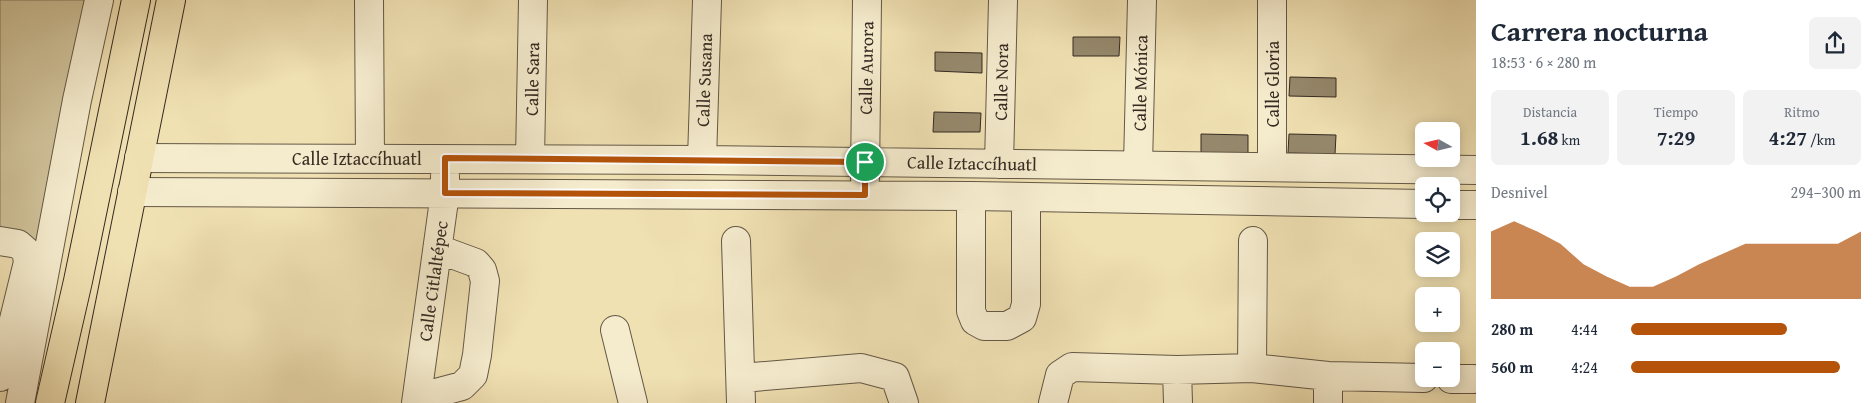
<!DOCTYPE html>
<html lang="es">
<meta charset="utf-8">
<style>
:root{--surface:#fff;--page:#f2f2f3;--text:#1f2937;--muted:#747a83;--accent:#b45309}
body{margin:0;font-family:"Gentium Book Plus",serif;background:var(--page);color:var(--text);height:100vh;display:flex;flex-direction:column;font-size:19px;white-space:nowrap}
*{box-sizing:border-box;margin:0}
p{font-size:16px;color:var(--muted)}
.icon{flex:none;width:28px;height:28px;fill:none;stroke:currentColor;stroke-width:2;stroke-linecap:round;stroke-linejoin:round}
.map{position:relative;flex:1;overflow:hidden}
.sheet{display:flex;flex-direction:column;background:var(--surface);width:400px}
.sheet>*{flex:none}
.needle{width:32px;rotate:278deg}
.buttons{position:absolute;left:1415px;top:122px;display:grid;gap:10px}
.buttons a{display:grid;place-items:center;width:45px;height:45px;border-radius:8px;background:var(--surface);box-shadow:0 2px 12px #0003;font-size:25px}
.pin{position:absolute;display:grid;place-items:center;width:42px;height:42px;color:#fff;margin:-21px;border:2px solid #fff;border-radius:50%;box-shadow:0 1px 5px #0007}
.round{display:grid;place-items:center;flex:none;width:52px;height:52px;border-radius:8px;background:var(--page)}
.head{display:flex;align-items:center;justify-content:space-between;height:85px;padding:0 15px}
h1{font-size:28px;font-weight:800;line-height:38px}
.stats{display:grid;grid-template-columns:repeat(3,1fr);gap:8px;height:85px;padding:5px 15px}
.stats div{display:grid;align-content:center;border-radius:8px;background:var(--page);text-align:center}
.stats b{font-size:21px;font-weight:800}
.stats small{font-size:14px;font-weight:400}
.stats p{font-size:14px}
.chart{height:140px;padding:10px 15px}
.chart p{display:flex;justify-content:space-between}
.chart svg{width:100%;height:90px;margin-top:5px;fill:var(--accent);opacity:.7}
ul{padding:0 15px;list-style:none;font-size:16px}
li{display:grid;grid-template-columns:80px 60px 1fr;align-items:center;height:38px}
li i{height:12px;border-radius:6px;background:var(--accent)}
main{display:flex;flex:1;min-height:0}
.map>svg:first-child{display:block}
</style>
<main>
<div class="map">
<svg width="1476" height="403" viewBox="0 0 1476 403">
<rect width="100%" height="100%" fill="#f0e1b3"/>
<filter id="stains"><feTurbulence type="fractalNoise" baseFrequency=".004" numOctaves="4"/><feColorMatrix values="0 0 0 0 .2 0 0 0 0 .09 0 0 0 0 .02 0 0 0 .5 -.17"/></filter>
<radialGradient id="worn" r=".72"><stop offset=".6" stop-color="#630" stop-opacity="0"/><stop offset="1" stop-color="#630" stop-opacity=".3"/></radialGradient>
<path fill="#d0c29a" stroke="#82765e" d="M0 0H95L44 253 0 248Z"/>
<path fill="#96896d" stroke="#352a22" d="M1073 37H1120L1119 56H1073Z
M935 52 982 53V73L935 71Z
M1290 77 1336 78V97L1289 96Z
M934 112 981 113 980 132H933Z
M1201 134 1248 135V155L1201 154Z
M1289 134 1336 135 1335 154 1288 153Z"/>
<g fill="none" stroke-linecap="round" stroke-linejoin="round">
<defs>
<path id="minor" d="M369 0 370 158
M1272 0V167
M139 158 702 160 1476 170
M530 159 533 0
M702 160 707 0
M999 164 1003 0
M1138 165 1142 0
M865 178 867 0
M132 192 971 196 1424 204
M971 196V311L975 321 984 326H1007L1022 318 1026 304V197
M1451 205H1476
M0 241 18 244 26 251 28 262 0 377
M736 241 741 403
M615 330 633 403
M1252 368 1253 241
M1177 370 1178 403
M741 378 861 368 895 377 904 403
M1451 379H1474
M417 398 462 386 473 375 477 355 485 281 482 270 476 263 438 249
M20 403 77 100 99 0
M416 403 445 193V176
M1053 403 1060 375 1072 367 1177 370 1252 368 1328 376 1424 378
M1328 403V376"/>
<path id="major" d="M50 403 78 281 136 0
M90 403 171 0"/>
</defs>
<use href="#minor" stroke="#645846" stroke-width="30"/>
<use href="#major" stroke="#352a22" stroke-width="30"/>
<use href="#minor" stroke="#f5ecce" stroke-width="28"/>
<use href="#major" stroke="#f0e1b3" stroke-width="28"/>
</g>
<g fill="none" stroke-linecap="round" stroke-linejoin="round">
<defs>
<path id="route" d="M445 158 865 162V195L445 193Z"/>
</defs>
<use href="#route" stroke="#fff" stroke-width="10"/>
<use href="#route" stroke="#b45309" stroke-width="6"/>
</g>
<g text-anchor="middle" dominant-baseline="central" stroke-width="4.5" stroke-linejoin="round" paint-order="stroke">
<g font-size="18" fill="#352a22" stroke="#f5ecce">
<text transform="translate(866 68) rotate(-89)">Calle Aurora</text>
<text transform="translate(532 79) rotate(-89)">Calle Sara</text>
<text transform="translate(704 80) rotate(-88)">Calle Susana</text>
<text transform="translate(1001 82) rotate(-89)">Calle Nora</text>
<text transform="translate(1140 83) rotate(-89)">Calle Mónica</text>
<text transform="translate(1272 84) rotate(-90)">Calle Gloria</text>
<text x="357" y="158">Calle Iztaccíhuatl</text>
<text transform="translate(972 163) rotate(1)">Calle Iztaccíhuatl</text>
<text transform="translate(433 281) rotate(-82)">Calle Citlaltépec</text>
</g>
</g>
<rect width="100%" height="100%" filter="url(#stains)"/>
<rect width="100%" height="100%" fill="url(#worn)"/>
</svg>
<div class="buttons">
<a><svg class="needle" viewBox="-14 -14 28 28"><path d="M0-13l5 13h-10z" fill="#e53935"/><path d="M0 13l5-13h-10z" fill="#747a83"/></svg></a>
<a><svg class="icon" aria-label="locate" viewBox="0 0 24 24"><circle cx="12" cy="12" r="6"/><path d="M12 2v4M12 18v4M2 12h4M18 12h4"/></svg></a>
<a><svg class="icon" aria-label="layers" viewBox="0 0 24 24"><path d="M12 4l9 5-9 5-9-5zM3 14l9 5 9-5"/></svg></a>
<a>+</a>
<a>−</a>
</div>
<div class="pin" style="left:865px;top:162px;background:#1e9e55"><svg class="icon" aria-label="arrive" viewBox="0 0 24 24"><path d="M6 21V4h12l-3 4 3 4H6"/></svg></div>
</div>
<section class="sheet">
<div class="head"><div><h1>Carrera nocturna</h1><p>18:53 · 6 × 280 m</p></div><a class="round"><svg class="icon" aria-label="share" viewBox="0 0 24 24"><path d="M12 15V3M7 8l5-5 5 5M5 13v7h14v-7"/></svg></a></div>
<div class="stats">
<div><p>Distancia</p><b>1.68<small> km</small></b></div>
<div><p>Tiempo</p><b>7:29</b></div>
<div><p>Ritmo</p><b>4:27<small> /km</small></b></div>
</div>
<div class="chart"><p><span>Desnivel</span>294–300 m</p>
<svg viewBox="0 0 160 44" preserveAspectRatio="none"><path d="M0 44V11L10 6L20 11L30 17L40 27L50 33L60 38L70 38L80 33L90 27L100 22L110 17L120 17L130 17L140 17L150 17L160 11V44z"/></svg>
</div>
<ul>
<li><b>280 m</b>4:44<i style="width:68%"></i></li>
<li><b>560 m</b>4:24<i style="width:91%"></i></li>
</ul>
</section>
</main>
